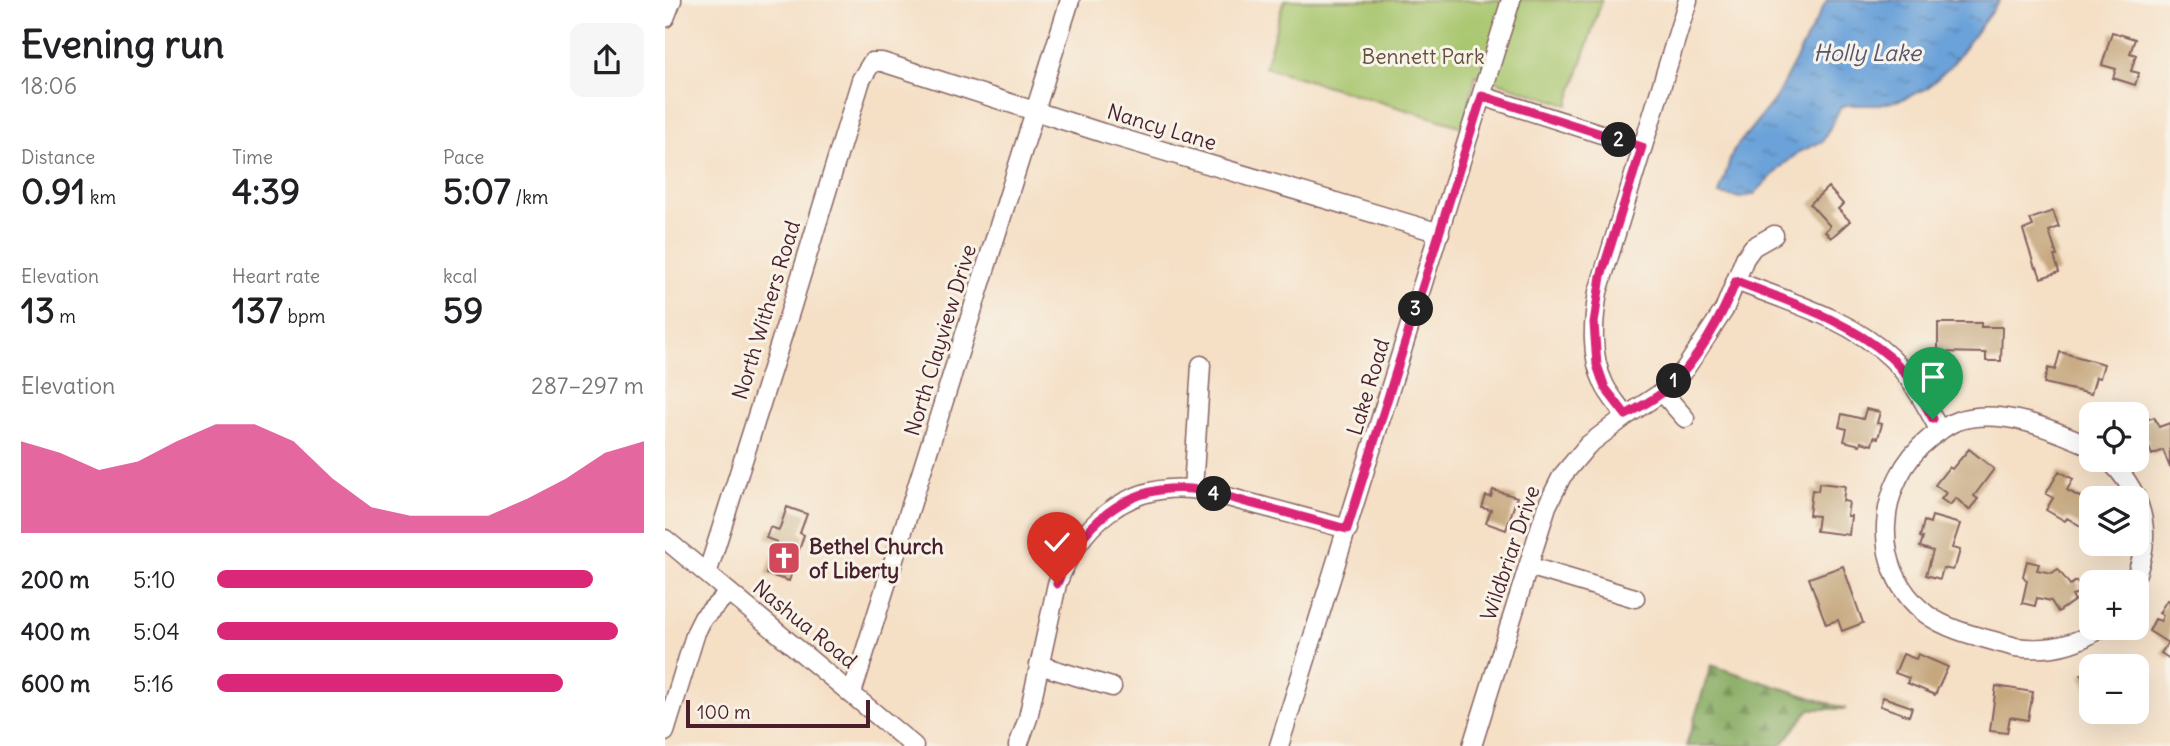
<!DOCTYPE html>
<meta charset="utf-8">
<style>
:root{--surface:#fff;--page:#f6f6f6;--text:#202124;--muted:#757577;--accent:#db2777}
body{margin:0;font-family:Delius,sans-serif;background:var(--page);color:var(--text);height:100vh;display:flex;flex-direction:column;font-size:26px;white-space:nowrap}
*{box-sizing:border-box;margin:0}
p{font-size:23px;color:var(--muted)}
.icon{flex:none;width:38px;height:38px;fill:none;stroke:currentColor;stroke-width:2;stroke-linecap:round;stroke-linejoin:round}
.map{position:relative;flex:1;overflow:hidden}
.side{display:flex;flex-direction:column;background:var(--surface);width:665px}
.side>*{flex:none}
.buttons{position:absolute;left:1414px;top:402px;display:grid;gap:14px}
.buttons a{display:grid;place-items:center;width:70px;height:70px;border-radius:14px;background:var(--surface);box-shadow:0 7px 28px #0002;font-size:35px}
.scale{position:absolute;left:21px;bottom:18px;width:184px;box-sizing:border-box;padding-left:7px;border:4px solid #4a1f2b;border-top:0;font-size:19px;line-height:24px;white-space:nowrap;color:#4a1f2b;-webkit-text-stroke:5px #f7f3e8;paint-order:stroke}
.pin{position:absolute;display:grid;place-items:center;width:60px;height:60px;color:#fff;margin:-72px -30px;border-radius:50% 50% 50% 0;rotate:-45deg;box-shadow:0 0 7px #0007}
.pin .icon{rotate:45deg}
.km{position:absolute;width:35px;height:35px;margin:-18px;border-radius:50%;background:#222;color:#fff;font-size:19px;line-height:35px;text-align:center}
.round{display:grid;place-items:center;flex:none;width:74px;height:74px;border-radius:14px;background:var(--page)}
.summary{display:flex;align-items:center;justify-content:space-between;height:119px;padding:0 21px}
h1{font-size:38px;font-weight:700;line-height:52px}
.stats{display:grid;grid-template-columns:repeat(3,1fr);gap:10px;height:119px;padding:7px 21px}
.stats div{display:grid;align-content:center}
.stats b{font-size:35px;font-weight:700}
.stats small{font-size:19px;font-weight:400}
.stats p{font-size:19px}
.chart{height:196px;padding:14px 21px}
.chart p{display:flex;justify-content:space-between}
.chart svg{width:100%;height:126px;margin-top:7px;fill:var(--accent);opacity:.7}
ul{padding:0 21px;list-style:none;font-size:23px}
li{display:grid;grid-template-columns:112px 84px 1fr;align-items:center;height:52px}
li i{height:18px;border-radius:9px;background:var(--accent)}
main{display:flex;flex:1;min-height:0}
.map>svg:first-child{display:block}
</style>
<main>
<section class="side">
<div class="summary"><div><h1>Evening run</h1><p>18:06</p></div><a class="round"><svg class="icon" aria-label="share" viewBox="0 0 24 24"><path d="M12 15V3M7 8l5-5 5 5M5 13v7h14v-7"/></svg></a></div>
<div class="stats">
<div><p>Distance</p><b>0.91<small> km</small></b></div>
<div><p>Time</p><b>4:39</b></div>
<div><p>Pace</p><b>5:07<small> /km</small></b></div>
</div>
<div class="stats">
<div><p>Elevation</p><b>13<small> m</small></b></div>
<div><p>Heart rate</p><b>137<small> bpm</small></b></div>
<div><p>kcal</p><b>59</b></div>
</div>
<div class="chart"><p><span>Elevation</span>287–297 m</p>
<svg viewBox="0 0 160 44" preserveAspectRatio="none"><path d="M0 44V12L10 16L20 22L30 19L40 12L50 6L60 6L70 12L80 25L90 35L100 38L110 38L120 38L130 32L140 25L150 16L160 12V44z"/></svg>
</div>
<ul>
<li><b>200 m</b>5:10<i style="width:88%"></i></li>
<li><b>400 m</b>5:04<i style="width:94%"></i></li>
<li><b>600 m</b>5:16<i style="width:81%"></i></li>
</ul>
</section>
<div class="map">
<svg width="1505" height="746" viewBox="0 0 1505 746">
<defs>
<pattern id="forest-firs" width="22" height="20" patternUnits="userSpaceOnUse" patternTransform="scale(1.75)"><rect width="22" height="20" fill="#86ab61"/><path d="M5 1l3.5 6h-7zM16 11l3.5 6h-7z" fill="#708b50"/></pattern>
<pattern id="water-ripples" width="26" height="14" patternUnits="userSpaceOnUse" patternTransform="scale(1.75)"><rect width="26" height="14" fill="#6aa2d9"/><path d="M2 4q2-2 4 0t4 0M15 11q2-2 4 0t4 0" fill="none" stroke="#5983b0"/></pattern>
</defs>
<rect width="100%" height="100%" fill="#f7f3e8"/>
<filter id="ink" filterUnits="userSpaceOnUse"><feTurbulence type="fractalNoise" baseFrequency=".0143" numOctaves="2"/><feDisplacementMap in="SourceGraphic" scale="14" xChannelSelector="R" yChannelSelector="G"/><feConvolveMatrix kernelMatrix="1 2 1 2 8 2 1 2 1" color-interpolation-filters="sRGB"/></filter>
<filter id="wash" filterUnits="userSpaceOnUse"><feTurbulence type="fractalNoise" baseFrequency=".00686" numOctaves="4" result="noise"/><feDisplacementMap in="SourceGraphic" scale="28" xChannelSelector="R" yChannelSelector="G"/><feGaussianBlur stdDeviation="1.57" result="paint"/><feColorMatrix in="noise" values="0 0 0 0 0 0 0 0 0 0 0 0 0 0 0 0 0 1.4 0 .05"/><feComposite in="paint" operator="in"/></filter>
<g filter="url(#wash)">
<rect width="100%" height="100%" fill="#f5dfc5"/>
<path fill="url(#forest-firs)" stroke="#686546" stroke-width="2" d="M1046 665 1181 709H1145L1116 746H1021Z"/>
<path fill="#a8c66e" stroke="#79724c" stroke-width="2" d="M619 0H937L903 105 811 75 798 127 600 67Z"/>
<path fill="url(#water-ripples)" stroke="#5a6082" stroke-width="2" d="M1162 0H1335L1286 66 1261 89 1238 99 1215 105H1181L1175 108 1158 141 1134 152 1118 165 1089 194 1076 198 1054 194 1068 151 1110 99Z"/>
<g id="blocks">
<path fill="#c6a87f" d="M1447 32 1470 39 1465 53 1471 55 1466 71 1474 73 1470 85 1448 78 1451 69 1437 65Z
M1163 187 1178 204 1173 209 1185 221 1166 238 1160 231 1165 226 1145 204Z
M1388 211 1394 227 1384 231 1392 256H1389L1394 272 1376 278 1372 267 1370 268 1358 230 1368 226 1365 219Z
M1273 323H1316V327H1337L1336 361H1321V353L1273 352Z
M1395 352 1439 364 1435 378 1431 377 1426 394 1379 383 1383 368 1390 370Z
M1201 409 1215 412 1212 423 1217 424 1213 438 1209 437 1207 445 1196 442 1195 445 1179 441 1182 429 1174 427 1177 414 1198 419Z
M1489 417 1494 427 1505 423V468L1498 450 1487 455 1482 443 1484 442 1476 422Z
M1304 449 1329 469 1309 496 1313 499 1304 510 1291 498 1285 505 1276 499 1281 493 1270 485 1284 467 1287 469Z
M1394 471 1408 479 1402 490 1426 503V532L1402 518 1400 521 1381 510 1388 498 1381 494Z
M1154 483 1180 486 1178 501 1184 502 1182 516H1186L1184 535 1151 531 1153 516 1144 515 1147 490 1153 491Z
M828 490 852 497 841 530 821 523 826 510 817 508 821 496 826 497Z
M122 507 142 514 135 533 139 535 124 581 101 574 112 542 101 538 105 527 114 530Z
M1267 516 1295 524 1287 548 1295 550 1291 564 1287 570 1278 568 1275 579 1261 575 1268 551 1255 547 1258 538 1255 537 1259 521 1265 523Z
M1362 561 1374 564 1372 570 1387 573 1393 569 1405 585 1411 581 1414 586 1412 593 1407 596 1410 600 1393 612 1386 601 1372 598 1370 606 1357 603 1362 581 1358 576Z
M1178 566 1198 623 1177 631 1173 620 1161 624 1144 578Z
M1502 600 1505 601V659L1496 653 1503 643 1484 631 1490 619 1496 621 1498 615 1494 613Z
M1238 654 1251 659 1253 654 1283 667 1270 695 1242 683 1244 678 1230 673Z
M1426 672V704L1416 675Z
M1331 686 1368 692 1363 720 1345 717 1342 733 1325 731Z
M1218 697 1247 707 1244 716 1215 706Z"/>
</g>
</g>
<g filter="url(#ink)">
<use href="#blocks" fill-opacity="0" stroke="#866261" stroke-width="2"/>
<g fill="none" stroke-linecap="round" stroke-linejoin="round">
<defs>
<path id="minor" d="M0 18 7 0
M817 96 977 147
M1071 281C1124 302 1184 318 1226 358 1247 378 1261 406 1275 431
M997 392 1020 418
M961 416C953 405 944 395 939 384 925 355 928 322 933 292L1023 0
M1426 446C1387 429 1336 407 1292 421 1283 424 1273 432 1265 438 1211 481 1203 569 1261 614 1285 632 1321 638 1350 647 1381 651 1409 647 1435 628
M1444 460C1480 496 1489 536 1468 583
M528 489 536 365
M0 539 249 746
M863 566 970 598
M42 574 125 312 196 80 207 62H217L438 133 775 233
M374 665 447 687
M187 693 405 0
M0 732 31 632 38 618 64 592
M353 746 363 718 392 584C414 526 461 483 526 489 547 491 568 499 589 504 620 512 651 521 683 529
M614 746 846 0
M807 746 882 506 897 476 923 445 961 416 1002 389 1020 369 1059 310 1080 258 1088 247 1109 235"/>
</defs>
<use href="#minor" stroke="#866261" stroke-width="21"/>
<use href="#minor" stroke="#fff" stroke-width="18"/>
</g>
</g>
<g fill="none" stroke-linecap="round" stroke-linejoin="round" filter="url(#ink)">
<defs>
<path id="route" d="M392 584C414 526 461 483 526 489 547 491 568 499 589 504 620 512 651 521 682 529L817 96 977 147 936 276 929 323 932 365 940 388 961 415C974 407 991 399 1003 388 1032 362 1057 317 1071 281 1124 302 1181 319 1225 357 1244 374 1256 398 1268 419"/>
</defs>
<use href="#route" stroke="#fff" stroke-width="14"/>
<use href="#route" stroke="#db2777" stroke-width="9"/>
</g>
<defs>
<symbol id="church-square" viewBox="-11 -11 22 22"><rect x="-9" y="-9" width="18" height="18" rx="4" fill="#d1495b" stroke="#f7f3e8"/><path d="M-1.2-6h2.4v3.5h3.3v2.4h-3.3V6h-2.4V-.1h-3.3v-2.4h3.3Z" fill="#fff"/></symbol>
</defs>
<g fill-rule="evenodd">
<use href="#church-square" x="100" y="539" width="38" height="38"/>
</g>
<g text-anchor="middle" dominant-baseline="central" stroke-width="6" stroke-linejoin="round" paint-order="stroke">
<g font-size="21" fill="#66513f" stroke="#f7f3e8">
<text x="758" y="56">Bennett Park</text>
</g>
<g font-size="21" fill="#4a1f2b" stroke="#f7f3e8">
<text transform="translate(497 127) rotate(17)">Nancy Lane</text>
<text transform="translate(101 310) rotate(-73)">North Withers Road</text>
<text transform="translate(275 340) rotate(-73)">North Clayview Drive</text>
<text transform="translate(703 387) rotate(-73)">Lake Road</text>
<text transform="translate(845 553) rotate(-71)">Wildbriar Drive</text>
<text transform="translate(140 624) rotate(39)">Nashua Road</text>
</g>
<g font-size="21" font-weight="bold" fill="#4a1f2b" stroke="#f7f3e8" text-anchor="start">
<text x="144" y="546">Bethel Church<tspan x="144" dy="24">of Liberty</tspan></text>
</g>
<g font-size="23" font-style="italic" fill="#575371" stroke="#f7f3e8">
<text x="1202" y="52">Holly Lake</text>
</g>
</g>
</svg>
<div class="buttons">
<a><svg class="icon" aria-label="locate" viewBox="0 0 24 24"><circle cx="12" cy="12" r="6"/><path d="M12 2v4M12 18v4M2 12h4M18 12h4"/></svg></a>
<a><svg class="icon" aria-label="layers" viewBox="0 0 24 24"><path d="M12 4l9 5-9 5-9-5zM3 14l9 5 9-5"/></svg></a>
<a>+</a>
<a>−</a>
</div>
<div class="scale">100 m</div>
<div class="pin" style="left:1268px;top:419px;background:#1e9e55"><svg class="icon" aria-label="arrive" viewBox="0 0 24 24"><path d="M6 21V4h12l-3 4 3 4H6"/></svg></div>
<div class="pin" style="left:392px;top:584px;background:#d93025"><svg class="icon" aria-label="check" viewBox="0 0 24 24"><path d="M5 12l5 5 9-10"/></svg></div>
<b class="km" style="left:1009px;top:381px">1</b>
<b class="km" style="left:954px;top:140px">2</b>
<b class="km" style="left:751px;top:309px">3</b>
<b class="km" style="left:549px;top:494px">4</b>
</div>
</main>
